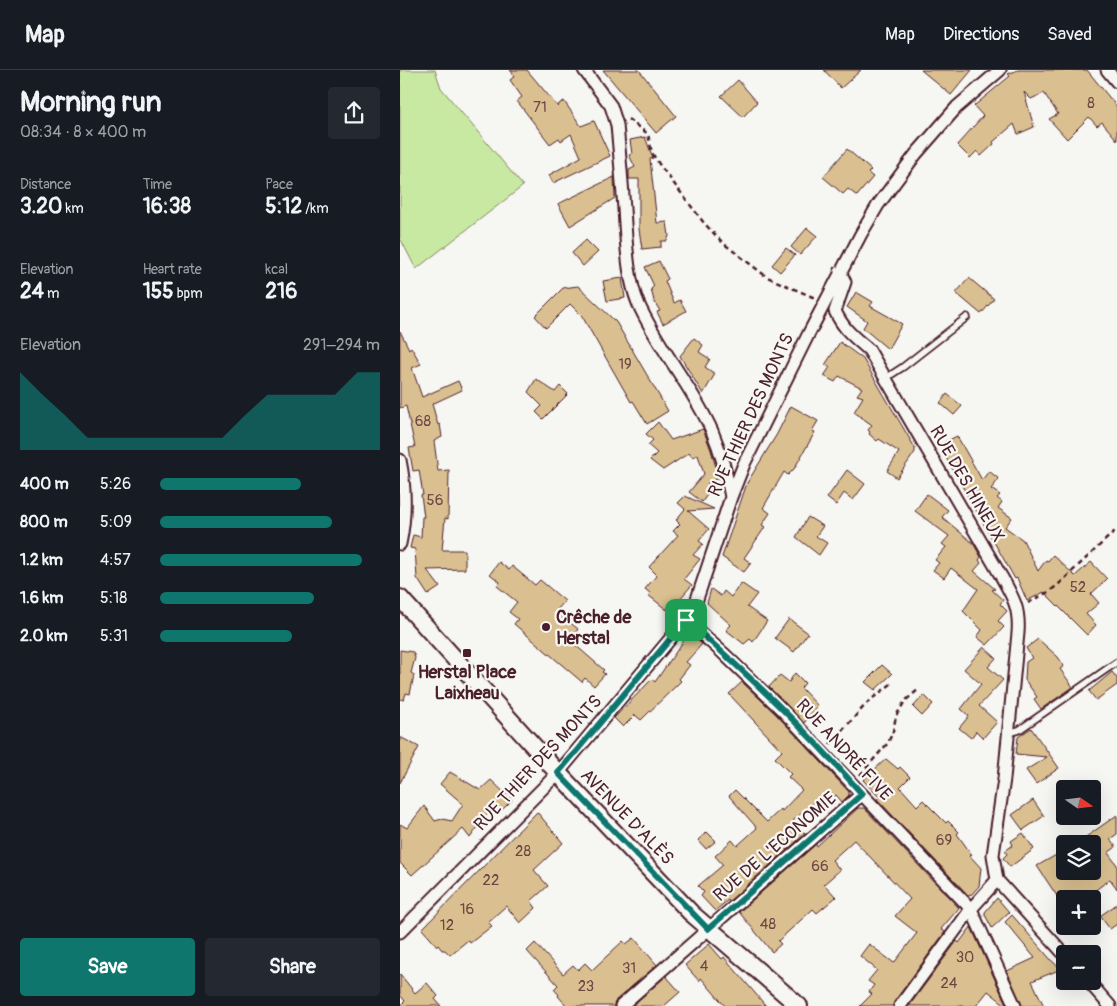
<!DOCTYPE html>
<meta charset="utf-8">
<style>
:root{--surface:#171b24;--page:#242831;--text:#f1f3f6;--muted:#9ea1a6;--line:#363941;--accent:#0f766e}
body{margin:0;font-family:Pangolin,sans-serif;background:var(--page);color:var(--text);height:100vh;display:flex;flex-direction:column;font-size:19px;white-space:nowrap}
*{box-sizing:border-box;margin:0}
p{font-size:16px;color:var(--muted)}
.icon{flex:none;width:28px;height:28px;fill:none;stroke:currentColor;stroke-width:2;stroke-linecap:round;stroke-linejoin:round}
.map{position:relative;flex:1;overflow:hidden}
.side{display:flex;flex-direction:column;background:var(--surface);width:400px}
.side>*{flex:none}
.needle{width:32px;rotate:104deg}
.controls{position:absolute;left:656px;top:710px;display:grid;gap:10px}
.controls a{display:grid;place-items:center;width:45px;height:45px;border-radius:5px;background:var(--surface);box-shadow:0 5px 20px #0002;font-size:25px}
.pin{position:absolute;display:grid;place-items:center;width:42px;height:42px;color:#fff;margin:-21px;border-radius:10px;box-shadow:0 2px 8px #0006}
.round{display:grid;place-items:center;flex:none;width:52px;height:52px;border-radius:5px;background:var(--page)}
.overview{display:flex;align-items:center;justify-content:space-between;height:85px;padding:0 20px}
h1{font-size:28px;font-weight:700;line-height:38px}
.figures{display:grid;grid-template-columns:repeat(3,1fr);gap:8px;height:85px;padding:5px 20px}
.figures div{display:grid;align-content:center}
.figures b{font-size:21px;font-weight:700}
.figures small{font-size:14px;font-weight:400}
.figures p{font-size:14px}
.chart{height:140px;padding:10px 20px}
.chart p{display:flex;justify-content:space-between}
.chart svg{width:100%;height:90px;margin-top:5px;fill:var(--accent);opacity:.7}
.primary-button{display:flex;gap:10px;margin-top:auto;padding:10px 20px}
.primary-button a{flex:1;height:58px;border-radius:5px;background:var(--accent);color:#fff;font-size:20px;font-weight:700;line-height:58px;text-align:center}
.primary-button a+a{background:var(--page);color:var(--text)}
ul{padding:0 20px;list-style:none;font-size:16px}
li{display:grid;grid-template-columns:80px 60px 1fr;align-items:center;height:38px}
li i{height:12px;border-radius:6px;background:var(--accent)}
header{display:flex;align-items:center;gap:30px;box-sizing:border-box;height:70px;padding:0 25px;background:var(--surface);border-bottom:1px solid var(--line)}
header strong{font-size:24px}
nav{display:flex;gap:28px;margin-inline-start:auto;font-size:18px}
main{display:flex;flex:1;min-height:0}
.map>svg:first-child{display:block}
</style>
<header>
<strong>Map</strong>
<nav><a>Map</a><a>Directions</a><a>Saved</a></nav>
</header>
<main>
<section class="side">
<div class="overview"><div><h1>Morning run</h1><p>08:34 · 8 × 400 m</p></div><a class="round"><svg class="icon" aria-label="share" viewBox="0 0 24 24"><path d="M12 15V3M7 8l5-5 5 5M5 13v7h14v-7"/></svg></a></div>
<div class="figures">
<div><p>Distance</p><b>3.20<small> km</small></b></div>
<div><p>Time</p><b>16:38</b></div>
<div><p>Pace</p><b>5:12<small> /km</small></b></div>
</div>
<div class="figures">
<div><p>Elevation</p><b>24<small> m</small></b></div>
<div><p>Heart rate</p><b>155<small> bpm</small></b></div>
<div><p>kcal</p><b>216</b></div>
</div>
<div class="chart"><p><span>Elevation</span>291–294 m</p>
<svg viewBox="0 0 160 44" preserveAspectRatio="none"><path d="M0 44V6L10 17L20 27L30 38L40 38L50 38L60 38L70 38L80 38L90 38L100 27L110 17L120 17L130 17L140 17L150 6L160 6V44z"/></svg>
</div>
<ul>
<li><b>400 m</b>5:26<i style="width:64%"></i></li>
<li><b>800 m</b>5:09<i style="width:78%"></i></li>
<li><b>1.2 km</b>4:57<i style="width:92%"></i></li>
<li><b>1.6 km</b>5:18<i style="width:70%"></i></li>
<li><b>2.0 km</b>5:31<i style="width:60%"></i></li>
</ul>
<div class="primary-button"><a>Save</a><a>Share</a></div>
</section>
<div class="map">
<svg width="717" height="936" viewBox="0 0 717 936">
<rect width="100%" height="100%" fill="#f6f6f2"/>
<filter id="ink" filterUnits="userSpaceOnUse"><feTurbulence type="fractalNoise" baseFrequency=".02" numOctaves="2"/><feDisplacementMap in="SourceGraphic" scale="10" xChannelSelector="R" yChannelSelector="G"/><feConvolveMatrix kernelMatrix="1 2 1 2 8 2 1 2 1" color-interpolation-filters="sRGB"/></filter>
<g filter="url(#ink)">
<path fill="#c8e9a2" stroke="#898466" d="M0 0H35L41 18 123 116 16 199 0 168Z"/>
<path fill="#dac090" stroke="#4a1f2b" d="M110 0H127L158 37 159 34 164 31 181 56 194 51 210 86 153 113 149 105 181 87 171 64 161 71 159 68 150 74 117 31 122 27 110 10 115 6Z
M203 0H239L276 46 256 63Z
M424 0H461L441 18Z
M521 0H572L551 25Z
M618 0H687L717 37V70L702 52 697 56 689 47 667 69 649 49 658 44 644 23 631 29 624 22 634 57 618 64 614 54 593 72 594 74 581 86 577 81 570 88 557 75 583 46 574 36 610 6 608 4Z
M338 10 357 32 343 47 321 26Z
M245 67 253 88 250 89 257 153 267 152 269 166 267 171H261V177L242 179 239 159V109H229V100L235 97 229 85 232 84 230 70Z
M447 79 471 100 468 103 473 107 457 126 448 119 443 124 423 107Z
M214 107 215 128 170 156 158 134Z
M407 158 417 166 400 185 391 177Z
M186 170 198 182 183 196 172 183Z
M386 178 395 185 380 202 372 195Z
M259 191 268 209 265 211 274 233 280 230 286 241 263 254 257 242 260 241 254 231 251 219 254 216 245 197Z
M222 208 225 228 207 231 203 211Z
M569 208 594 229 581 244 556 223Z
M178 216 216 252 268 341 247 354 233 331 231 332 182 246 170 234 146 258 135 246 163 218Z
M456 222 473 232 470 236 502 254 488 279 463 258 467 251 447 237Z
M0 261 9 279 11 277 21 294 12 298 22 327 58 311 62 320 32 334 38 355 40 354 42 367 34 371 38 401 49 400 48 449 45 448 42 480H65V499L27 500 40 517 28 525 17 508 15 479 10 478 13 465 21 467 22 447H24L21 425H23L19 400 13 401 9 378 15 377 6 336 0 338Z
M294 268 303 275 299 282 310 289 305 297 315 304 303 324 280 286Z
M440 272 463 289 515 378V382L497 408 487 401 499 382 479 369 477 371 469 364 470 362 468 360 472 355 454 342 463 327 457 325 462 318 439 306 435 312 424 306 430 297 425 295Z
M136 309 155 322 160 316 168 324 143 349 136 342 142 336 128 322Z
M547 324 562 336 554 345 540 333Z
M391 336 418 351 412 361 415 362 394 399 388 405 384 402 363 438 370 443 362 455 365 457 361 463 344 488 351 493 344 502 322 487 347 413 377 364Z
M258 352 271 370 303 359 311 380 319 408 308 412 309 422 302 432 289 422 304 404 298 385 292 387 289 383 263 400 250 390 257 383 248 375 253 370 246 364Z
M557 366 582 410 589 401 599 409 591 419 600 425 597 428 602 432 598 438 612 448 605 457 623 470 638 501 646 490 648 491 653 485 675 506 691 492 707 509 691 524 699 533 686 544 696 555 687 565 644 522 627 531 617 508 615 509 544 384 547 382 543 373Z
M447 400 465 414 453 430 444 423 436 435 427 428Z
M527 424 548 440 542 447 573 473 581 487 579 490 581 493 574 501 595 519 592 520 603 530 600 534 607 541 598 551 604 557 587 575 577 567 582 560 563 541 578 519 551 498 544 508 533 500 539 493 535 490 546 477 542 474 549 466 515 441Z
M285 426 314 439 288 441 309 459 299 471 303 474 293 485 300 489 284 509 292 515 270 540 267 538V540L248 525 250 523 245 519 257 505 249 497 278 465 273 461 280 454 276 450 285 439 278 433Z
M408 447 423 456 416 466 427 473 419 485 396 467Z
M99 492 109 500 112 496 135 515 140 510 165 531 156 541 178 559 174 565 178 568 173 573 204 600 202 602 205 604 194 616 185 608 182 612 114 554 118 549 109 542 117 532 97 516 100 512 90 504Z
M341 513 357 524 347 537 367 551 353 572 350 569 344 574 326 560 331 555 307 533 311 519 321 526 324 521 331 527Z
M389 549 408 563 394 582 375 568Z
M289 563 302 574 286 592 290 595 279 609 281 611 241 650 235 645 223 657 214 648 252 609 255 612Z
M638 569 658 587 664 596 660 599 673 617 641 639 634 629 637 627 625 610 626 592 632 588 626 578Z
M584 577 596 588 588 597 603 610 579 636 597 652 583 668 576 661 571 668 559 658 569 646 561 639 581 614 564 599Z
M0 580 13 582 15 588 11 603 14 605 10 624 6 623 4 630 0 629Z
M482 595 492 604 475 620 465 612Z
M712 602 717 608V615L696 630 689 621Z
M395 603 405 613 401 618 418 636 404 653 369 617 380 605 389 612Z
M342 612 376 644 449 722V725L442 732 436 725 420 737 415 731 393 751 405 764 329 831 328 830 315 841 301 826 304 822 298 816 323 795 315 786 332 770 337 776 357 758 329 726 335 720 367 752 381 739 382 741 402 720 388 707 391 704 375 688 382 681 329 624Z
M524 625 533 634 522 646 513 637Z
M631 658 659 698 636 714 626 700 647 687 616 684 618 667Z
M0 667 19 677 0 713Z
M486 689 498 699 500 697 510 707 500 717 517 736 523 730 546 753 548 751 559 762 557 764 572 785 570 786 581 798 579 816 572 824 568 825 477 729 479 727 463 710Z
M50 702 80 720 91 710 112 730 100 742 93 736 70 768 63 759 12 805 0 793V754L7 758 24 736 35 751 42 749 52 751 63 734 40 714Z
M633 730 644 746 623 760 612 745Z
M458 738H464L559 838 541 859 545 862 494 932 493 936H460L472 924 469 922 474 915 468 911 477 900 460 886 469 874 494 893 517 863 495 846 510 829 454 770 432 790 440 800 424 814 436 827 417 843 413 839 378 871 381 874 372 882 339 842 416 774 417 776Z
M137 742 163 773 134 800 148 816 131 831 136 838 120 853 106 836 88 852 92 856 70 873 68 870 50 885 45 880H42L38 875 37 876 22 859Z
M717 745V764L710 769 716 777 708 783 717 795V819L710 809 684 829H659L637 796 665 780V801H678L680 803 692 801V774H676Z
M307 762 316 771 306 779 298 770Z
M623 763 634 779 610 797 603 788 607 784 605 781 613 775 611 771Z
M597 828 609 842 592 858 585 845V842Z
M717 834V854L710 859 700 846Z
M612 845 652 891 661 899 632 911 644 936H622L607 901 635 888 605 852Z
M571 857 607 936 588 921 576 936H509L557 871 559 873Z
M234 868 257 895 216 930 214 936H167L158 926 159 925 154 919 158 915 127 881 135 873 163 904 173 895 178 900 185 893 192 900 223 871 226 874Z
M309 874 322 889 324 887 366 936H325L301 908 299 911 285 895Z
M0 904 15 923 27 913 38 926 35 929 41 936H0L5 931 0 925Z
M266 906 280 922 264 936H232Z"/>
<g fill="none" stroke-linecap="round" stroke-linejoin="round">
<defs>
<path id="lane" d="M486 308 503 297 567 247
M609 663 619 660 717 592"/>
<path id="street" d="M184 0 211 36 217 55C220 88 223 121 225 154 227 180 228 208 238 233 258 278 292 316 312 361 321 382 327 405 331 427
M707 0 717 12
M440 202 445 212 435 241C444 260 453 266 469 280L601 506C613 527 620 538 618 563L604 709 593 785 597 810
M0 390C6 419 6 445 0 474
M286 550 323 583 381 639 571 839 615 936
M597 810 665 885
M0 862 158 703 286 550 295 535 331 427 344 394 409 263 461 164 478 135 516 84 557 37 600 0
M688 911 710 936
M221 936 462 724
M500 936 571 839 597 810"/>
<path id="secondary" d="M0 528 158 703 291 843 399 936"/>
</defs>
<use href="#lane" stroke="#4a1f2b" stroke-width="9"/>
<use href="#street" stroke="#4a1f2b" stroke-width="15"/>
<use href="#secondary" stroke="#4a1f2b" stroke-width="20"/>
<path stroke="#4a1f2b" stroke-width="2.5" stroke-dasharray="5 4" stroke-linecap="butt" d="M228 49 248 64 252 83 259 94 304 153 323 173 367 207 415 228
M628 533 650 521 660 513 717 459
M430 674 469 631 491 614
M460 705 488 673 493 661 496 646 505 631 519 619"/>
<use href="#lane" stroke="#f6f6f2" stroke-width="5.5"/>
<use href="#street" stroke="#f6f6f2" stroke-width="11"/>
<use href="#secondary" stroke="#f6f6f2" stroke-width="16"/>
</g>
</g>
<g fill="none" stroke-linecap="round" stroke-linejoin="round" filter="url(#ink)">
<defs>
<path id="route" d="M286 550C348 604 408 662 462 724L308 859 158 703Z"/>
</defs>
<use href="#route" stroke="#fff" stroke-width="10"/>
<use href="#route" stroke="#0f766e" stroke-width="6"/>
</g>
<g fill="#4a1f2b" stroke="#f6f6f2" stroke-width="2">
<circle cx="146" cy="557" r="5"/>
<rect x="62" y="578" width="10" height="10" rx="2.5"/>
</g>
<g text-anchor="middle" dominant-baseline="central" stroke-width="4.5" stroke-linejoin="round" paint-order="stroke">
<g font-size="15" fill="#6e4744">
<text x="691" y="33">8</text>
<text x="140" y="37">71</text>
<text x="225" y="294">19</text>
<text x="23" y="351">68</text>
<text x="35" y="430">56</text>
<text x="678" y="517">52</text>
<text x="544" y="770">69</text>
<text x="123" y="781">28</text>
<text x="420" y="796">66</text>
<text x="91" y="810">22</text>
<text x="67" y="839">16</text>
<text x="368" y="854">48</text>
<text x="47" y="855">12</text>
<text x="565" y="887">30</text>
<text x="304" y="896">4</text>
<text x="229" y="898">31</text>
<text x="549" y="913">24</text>
<text x="186" y="916">23</text>
</g>
<g font-size="18" fill="#4a1f2b" stroke="#f6f6f2">
<text transform="translate(351 345) rotate(-65)">RUE THIER DES MONTS</text>
<text transform="translate(567 414) rotate(60)">RUE DES HINEUX</text>
<text transform="translate(444 680) rotate(47)">RUE ANDRÉ FIVE</text>
<text transform="translate(138 693) rotate(-47)">RUE THIER DES MONTS</text>
<text transform="translate(227 747) rotate(46)">AVENUE D'ALÈS</text>
<text transform="translate(375 777) rotate(-41)">RUE DE L'ECONOMIE</text>
</g>
<g font-size="18" font-weight="bold" fill="#4a1f2b" stroke="#f6f6f2" text-anchor="start">
<text x="156" y="547">Crêche de<tspan x="156" dy="21">Herstal</tspan></text>
<text x="67" y="602" text-anchor="middle">Herstal Place<tspan x="67" dy="21">Laixheau</tspan></text>
</g>
</g>
</svg>
<div class="controls">
<a><svg class="needle" viewBox="-14 -14 28 28"><path d="M0-13l5 13h-10z" fill="#e53935"/><path d="M0 13l5-13h-10z" fill="#9ea1a6"/></svg></a>
<a><svg class="icon" aria-label="layers" viewBox="0 0 24 24"><path d="M12 4l9 5-9 5-9-5zM3 14l9 5 9-5"/></svg></a>
<a>+</a>
<a>−</a>
</div>
<div class="pin" style="left:286px;top:550px;background:#1e9e55"><svg class="icon" aria-label="arrive" viewBox="0 0 24 24"><path d="M6 21V4h12l-3 4 3 4H6"/></svg></div>
</div>
</main>
